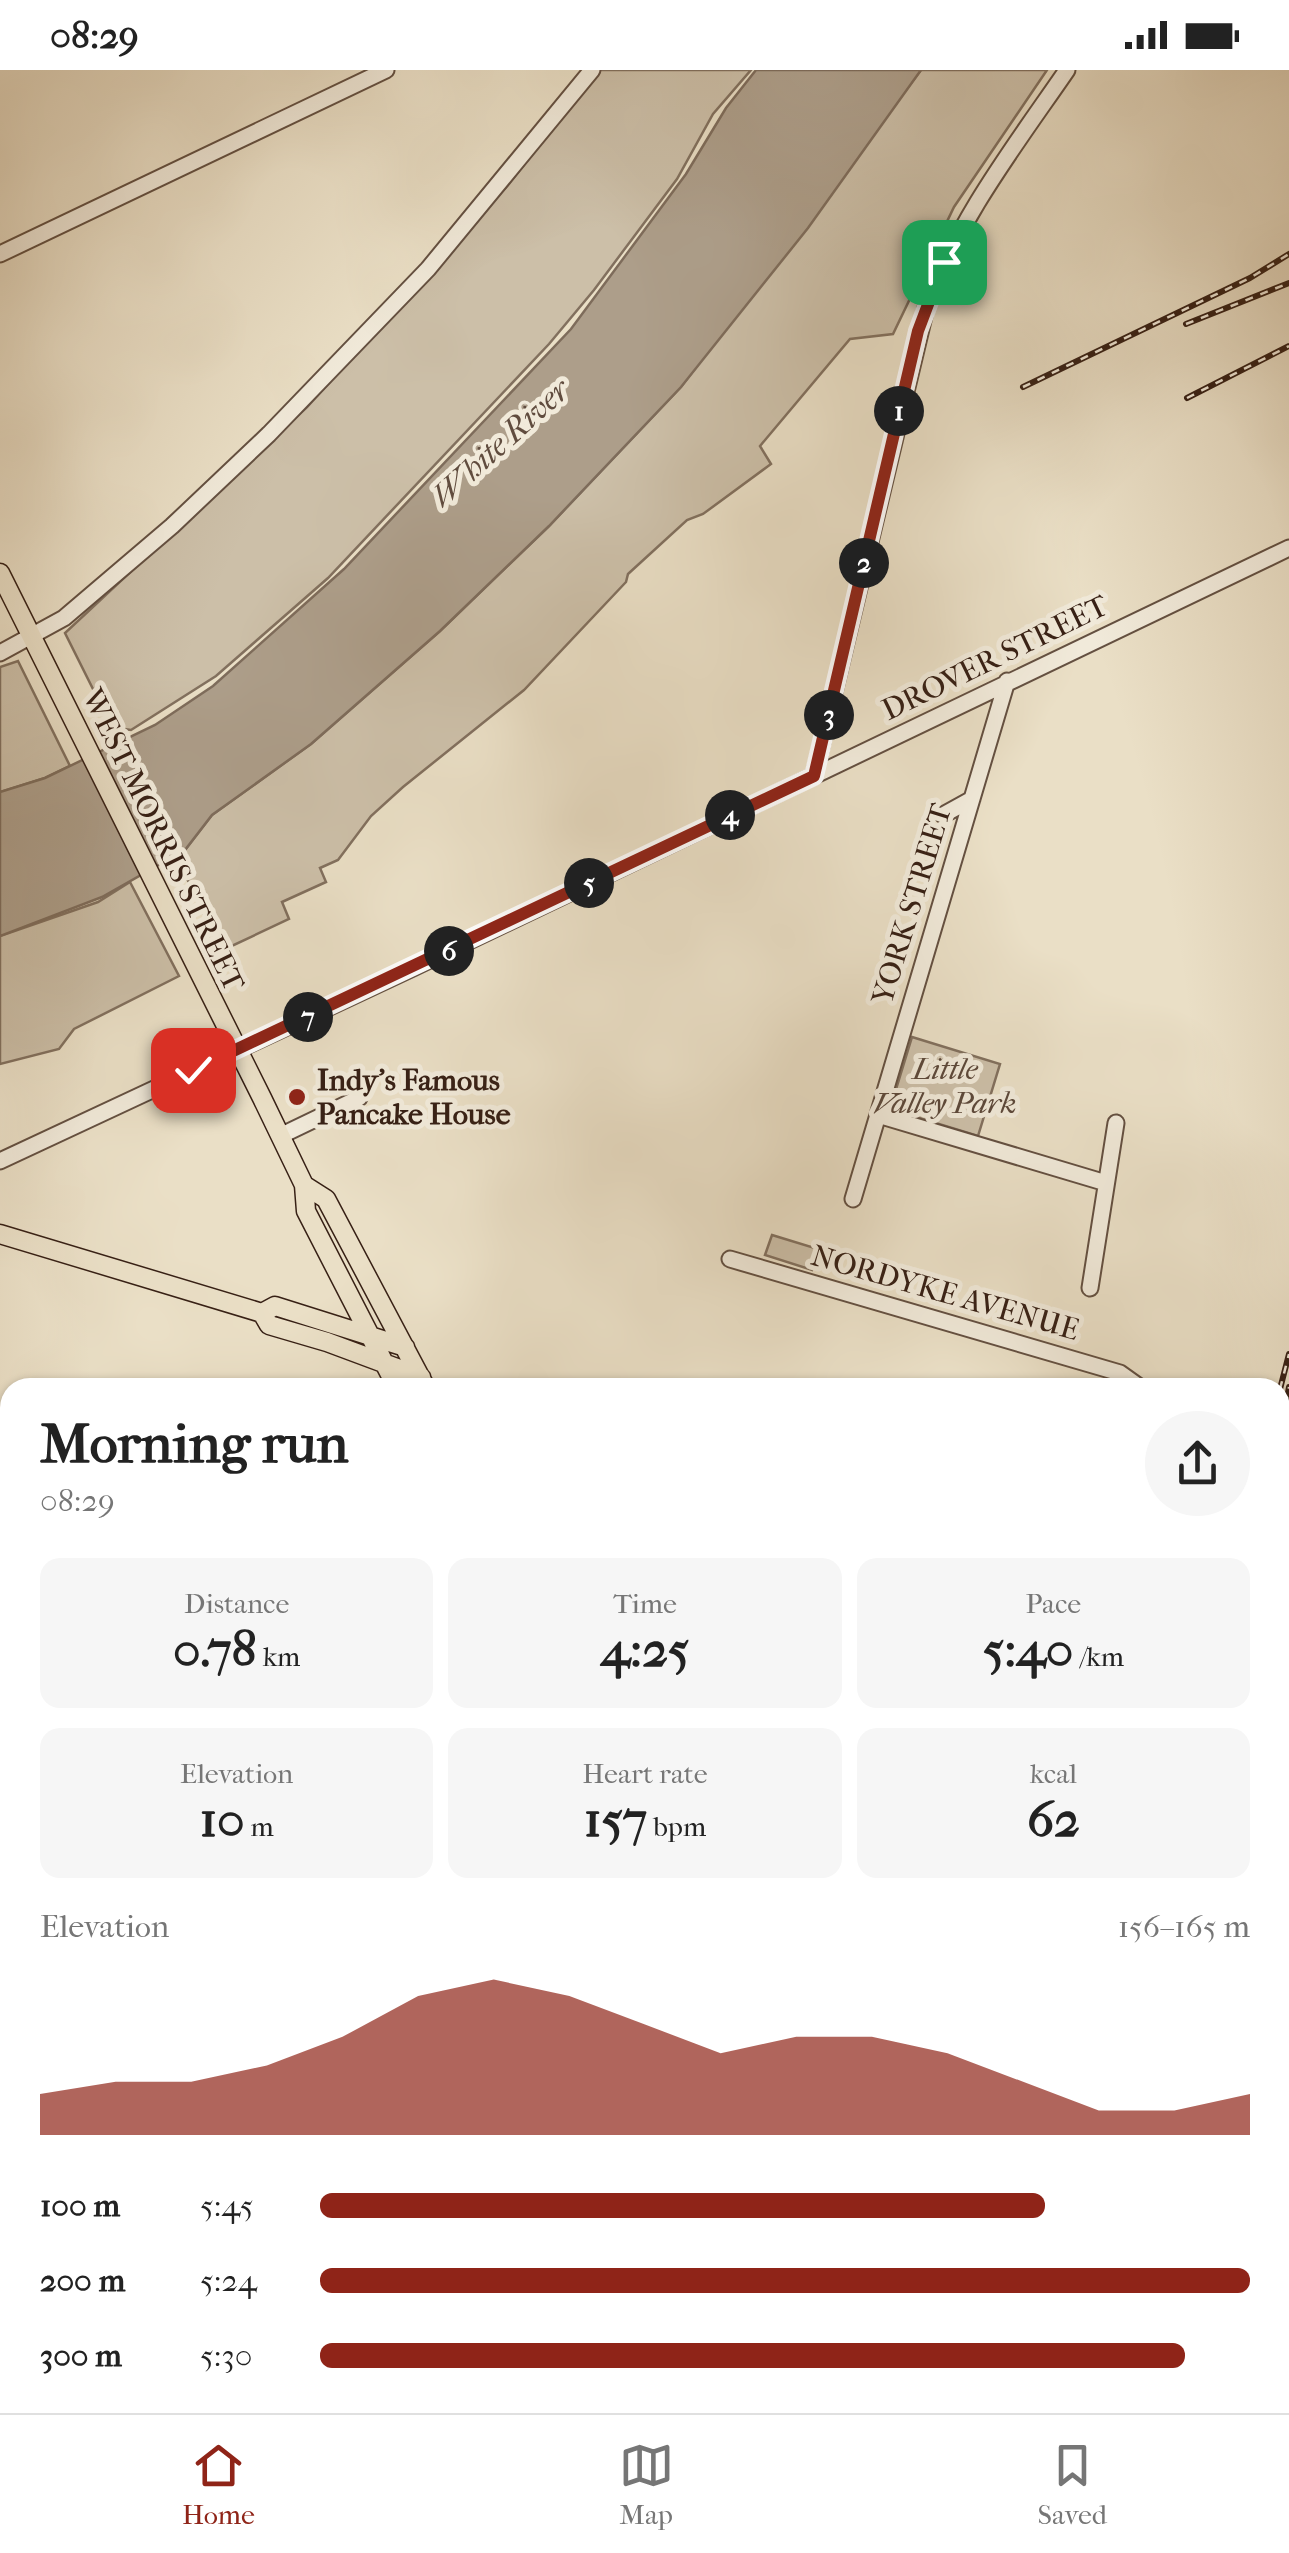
<!DOCTYPE html>
<meta charset="utf-8">
<style>
:root{--surface:#fff;--page:#f6f6f6;--text:#222;--muted:#767676;--line:#e0e0e0;--accent:#8f2418}
body{margin:0;font-family:"IM FELL French Canon",serif;background:var(--page);color:var(--text);height:100vh;display:flex;flex-direction:column;font-size:38px;white-space:nowrap}
*{box-sizing:border-box;margin:0}
p{font-size:32px;color:var(--muted)}
.icon{flex:none;width:55px;height:55px;fill:none;stroke:currentColor;stroke-width:2;stroke-linecap:round;stroke-linejoin:round}
.map{position:relative;flex:1;overflow:hidden}
.details{position:absolute;left:0px;top:1308px;width:1290px;height:1038px;display:flex;flex-direction:column;background:var(--surface);border-radius:30px 30px 0 0;box-shadow:0 2px 8px #0004}
.details>*{flex:none}
.pin{position:absolute;display:grid;place-items:center;width:85px;height:85px;color:#fff;margin:-42px;border-radius:20px;box-shadow:0 5px 15px #0006}
.km{position:absolute;width:50px;height:50px;margin:-25px;border-radius:50%;background:#222;color:#fff;font-size:28px;line-height:50px;text-align:center}
.round{display:grid;place-items:center;flex:none;width:105px;height:105px;border-radius:52px;background:var(--page)}
.headline{display:flex;align-items:center;justify-content:space-between;height:170px;padding:0 40px}
h1{font-size:55px;font-weight:700;line-height:75px}
.stats{display:grid;grid-template-columns:repeat(3,1fr);gap:15px;height:170px;padding:10px 40px}
.stats div{display:grid;align-content:center;border-radius:20px;background:var(--page);text-align:center}
.stats b{font-size:50px;font-weight:700}
.stats small{font-size:28px;font-weight:400}
.stats p{font-size:28px}
.chart{height:280px;padding:20px 40px}
.chart p{display:flex;justify-content:space-between}
.chart svg{width:100%;height:180px;margin-top:10px;fill:var(--accent);opacity:.7}
ul{padding:0 40px;list-style:none;font-size:32px}
li{display:grid;grid-template-columns:160px 120px 1fr;align-items:center;height:75px}
li i{height:25px;border-radius:12px;background:var(--accent)}
.status{display:flex;justify-content:space-between;align-items:center;height:70px;padding:0 50px;background:var(--surface);direction:ltr}
.status svg{height:28px;fill:currentColor}
.dock{display:flex;justify-content:space-around;align-items:center;height:140px;border-top:2px solid var(--line);background:var(--surface);font-size:28px;color:var(--muted)}
.dock a{display:grid;justify-items:center;gap:5px}
.dock .active{color:var(--accent)}
.map>svg:first-child{display:block}
</style>
<div class="status"><b>08:29</b><svg viewBox="0 0 49 12"><path d="M0 12V9h3v3zM5 12V6h3v6zM10 12V3h3v9zM15 12V0h3v12zM26 1h20v11H26zM47 4h2v5h-2z"/></svg></div>
<div class="map">
<svg width="1289" height="2343" viewBox="0 0 1289 2343">
<rect width="100%" height="100%" fill="#eadfc6"/>
<filter id="stains"><feTurbulence type="fractalNoise" baseFrequency=".002" numOctaves="4"/><feColorMatrix values="0 0 0 0 .2 0 0 0 0 .09 0 0 0 0 .02 0 0 0 .5 -.17"/></filter>
<radialGradient id="worn" r=".72"><stop offset=".6" stop-color="#630" stop-opacity="0"/><stop offset="1" stop-color="#630" stop-opacity=".3"/></radialGradient>
<path fill="#ccbfa8" stroke="#82705e" stroke-width="2.5" d="M598 0H751L713 44 677 109 594 220 549 274 328 508 216 606 131 660 117 658 106 645 65 563 307 337 509 114Z
M921 0H1047L954 137 893 264 850 269 760 376 771 394 703 444 687 450 628 504 626 512 524 620 403 717 371 746 338 790 320 798 326 812 282 832 289 849 221 881 176 785 185 780 212 745 311 674 440 561 549 456 681 317Z
M18 591 70 696 45 708 0 722V597Z
M130 812 179 906 74 959 59 979 0 994V866L98 832Z
M912 967 1000 994 978 1066 890 1039Z
M772 1165 818 1179 812 1200 765 1185Z"/>
<path fill="#ad9e8a" stroke="#7e6c5b" stroke-width="2.5" d="M756 0H921L808 158 681 317 549 456 440 561 311 674 212 745 185 780 102 827 0 866V722L45 708 155 655 213 616 344 499 571 259 686 104 726 38Z"/>
<g fill="none" stroke-linecap="round" stroke-linejoin="round">
<defs>
<path id="minor" d="M0 184 386 0
M0 583 64 548 172 456 269 364 428 199 592 0
M814 706 926 238C958 149 1014 77 1067 0
M943 745 972 729
M878 1045 1106 1113
M280 1066 359 1028
M0 1091 413 898 1289 478
M853 1129 1007 611
M730 1189 1120 1303 1141 1318
M1090 1218 1116 1053
M1280 1541 1289 1547
M0 1637 10 1640
M0 1878 10 1899
M0 2037 10 2032
M0 2219 10 2214
M1280 2269 1289 2264
M1259 2335 1264 2343
M250 2341V2343
M87 2343 92 2335
M1123 2343 1140 2335"/>
<path id="major" d="M0 503 262 1028 304 1115 306 1141 397 1318
M304 1115 326 1129 426 1318
M0 1164 262 1243 275 1236 405 1277
M262 1243 269 1255 327 1272 421 1307
M1280 2106 1289 2102
M1280 2142 1289 2138
M899 2335 904 2343
M930 2335 935 2343
M722 2343 744 2335
M815 2343 837 2335"/>
<path id="highway" d="M0 1657 10 1680
M0 1721 10 1745
M169 2335 170 2343
M194 2335 196 2343"/>
</defs>
<use href="#minor" stroke="#645041" stroke-width="19"/>
<use href="#major" stroke="#372015" stroke-width="21"/>
<use href="#highway" stroke="#372015" stroke-width="26"/>
<use href="#minor" stroke="#f1eada" stroke-width="15"/>
<use href="#major" stroke="#eadfc6" stroke-width="18"/>
<use href="#highway" stroke="#eadfc6" stroke-width="22"/>
<defs>
<path id="rail" d="M1186 254 1289 213
M1023 317 1250 208 1289 184
M1187 328 1289 276
M1280 1319 1289 1284
M1280 1366 1289 1317
M1280 1401 1289 1382
M1280 1636 1289 1653
M456 2343 466 2335"/>
</defs>
<use href="#rail" stroke="#372015" stroke-width="6"/>
<use href="#rail" stroke="#f1eada" stroke-width="2.5" stroke-dasharray="8" stroke-linecap="butt"/>
</g>
<g fill="none" stroke-linecap="round" stroke-linejoin="round">
<defs>
<path id="route" d="M193 1000 814 706 918 261 944 192"/>
</defs>
<use href="#route" stroke="#fff" stroke-width="20"/>
<use href="#route" stroke="#8f2418" stroke-width="12"/>
</g>
<circle fill="#8f2418" stroke="#f1eada" stroke-width="4" cx="297" cy="1027" r="10"/>
<g text-anchor="middle" dominant-baseline="central" stroke-width="10" stroke-linejoin="round" paint-order="stroke">
<g font-size="30" fill="#372015" stroke="#f1eada">
<text transform="translate(995 588) rotate(-26)">DROVER STREET</text>
<text transform="translate(163 770) rotate(64)">WEST MORRIS STREET</text>
<text transform="translate(912 834) rotate(-73)">YORK STREET</text>
<text transform="translate(945 1223) rotate(16)">NORDYKE AVENUE</text>
</g>
<g font-size="30" font-style="italic" fill="#5c483a" stroke="#f1eada">
<text x="945" y="999">Little<tspan x="945" dy="34">Valley Park</tspan></text>
</g>
<g font-size="30" font-weight="bold" fill="#372015" stroke="#f1eada" text-anchor="start">
<text x="317" y="1010">Indy's Famous<tspan x="317" dy="34">Pancake House</tspan></text>
</g>
<g font-size="32" font-style="italic" fill="#604c3e" stroke="#f1eada">
<text transform="translate(500 373) rotate(-42)">White River</text>
</g>
</g>
<rect width="100%" height="100%" filter="url(#stains)"/>
<rect width="100%" height="100%" fill="url(#worn)"/>
</svg>
<div class="pin" style="left:944px;top:192px;background:#1e9e55"><svg class="icon" aria-label="arrive" viewBox="0 0 24 24"><path d="M6 21V4h12l-3 4 3 4H6"/></svg></div>
<div class="pin" style="left:193px;top:1000px;background:#d93025"><svg class="icon" aria-label="check" viewBox="0 0 24 24"><path d="M5 12l5 5 9-10"/></svg></div>
<b class="km" style="left:899px;top:341px">1</b>
<b class="km" style="left:864px;top:493px">2</b>
<b class="km" style="left:829px;top:645px">3</b>
<b class="km" style="left:730px;top:745px">4</b>
<b class="km" style="left:589px;top:813px">5</b>
<b class="km" style="left:449px;top:881px">6</b>
<b class="km" style="left:308px;top:947px">7</b>
<section class="details">
<div class="headline"><div><h1>Morning run</h1><p>08:29</p></div><a class="round"><svg class="icon" aria-label="share" viewBox="0 0 24 24"><path d="M12 15V3M7 8l5-5 5 5M5 13v7h14v-7"/></svg></a></div>
<div class="stats">
<div><p>Distance</p><b>0.78<small> km</small></b></div>
<div><p>Time</p><b>4:25</b></div>
<div><p>Pace</p><b>5:40<small> /km</small></b></div>
</div>
<div class="stats">
<div><p>Elevation</p><b>10<small> m</small></b></div>
<div><p>Heart rate</p><b>157<small> bpm</small></b></div>
<div><p>kcal</p><b>62</b></div>
</div>
<div class="chart"><p><span>Elevation</span>156–165 m</p>
<svg viewBox="0 0 160 44" preserveAspectRatio="none"><path d="M0 44V34L10 31L20 31L30 27L40 20L50 10L60 6L70 10L80 17L90 24L100 20L110 20L120 24L130 31L140 38L150 38L160 34V44z"/></svg>
</div>
<ul>
<li><b>100 m</b>5:45<i style="width:78%"></i></li>
<li><b>200 m</b>5:24<i style="width:100%"></i></li>
<li><b>300 m</b>5:30<i style="width:93%"></i></li>
</ul>
</section>
</div>
<nav class="dock">
<a class="active"><svg class="icon" aria-label="home" viewBox="0 0 24 24"><path d="M3 11l9-7 9 7M6 9v11h12V9"/></svg>Home</a>
<a><svg class="icon" aria-label="map" viewBox="0 0 24 24"><path d="M3 6l6-2 6 2 6-2v14l-6 2-6-2-6 2zM9 4v14M15 6v14"/></svg>Map</a>
<a><svg class="icon" aria-label="saved" viewBox="0 0 24 24"><path d="M7 4h10v16l-5-4-5 4z"/></svg>Saved</a>
</nav>
